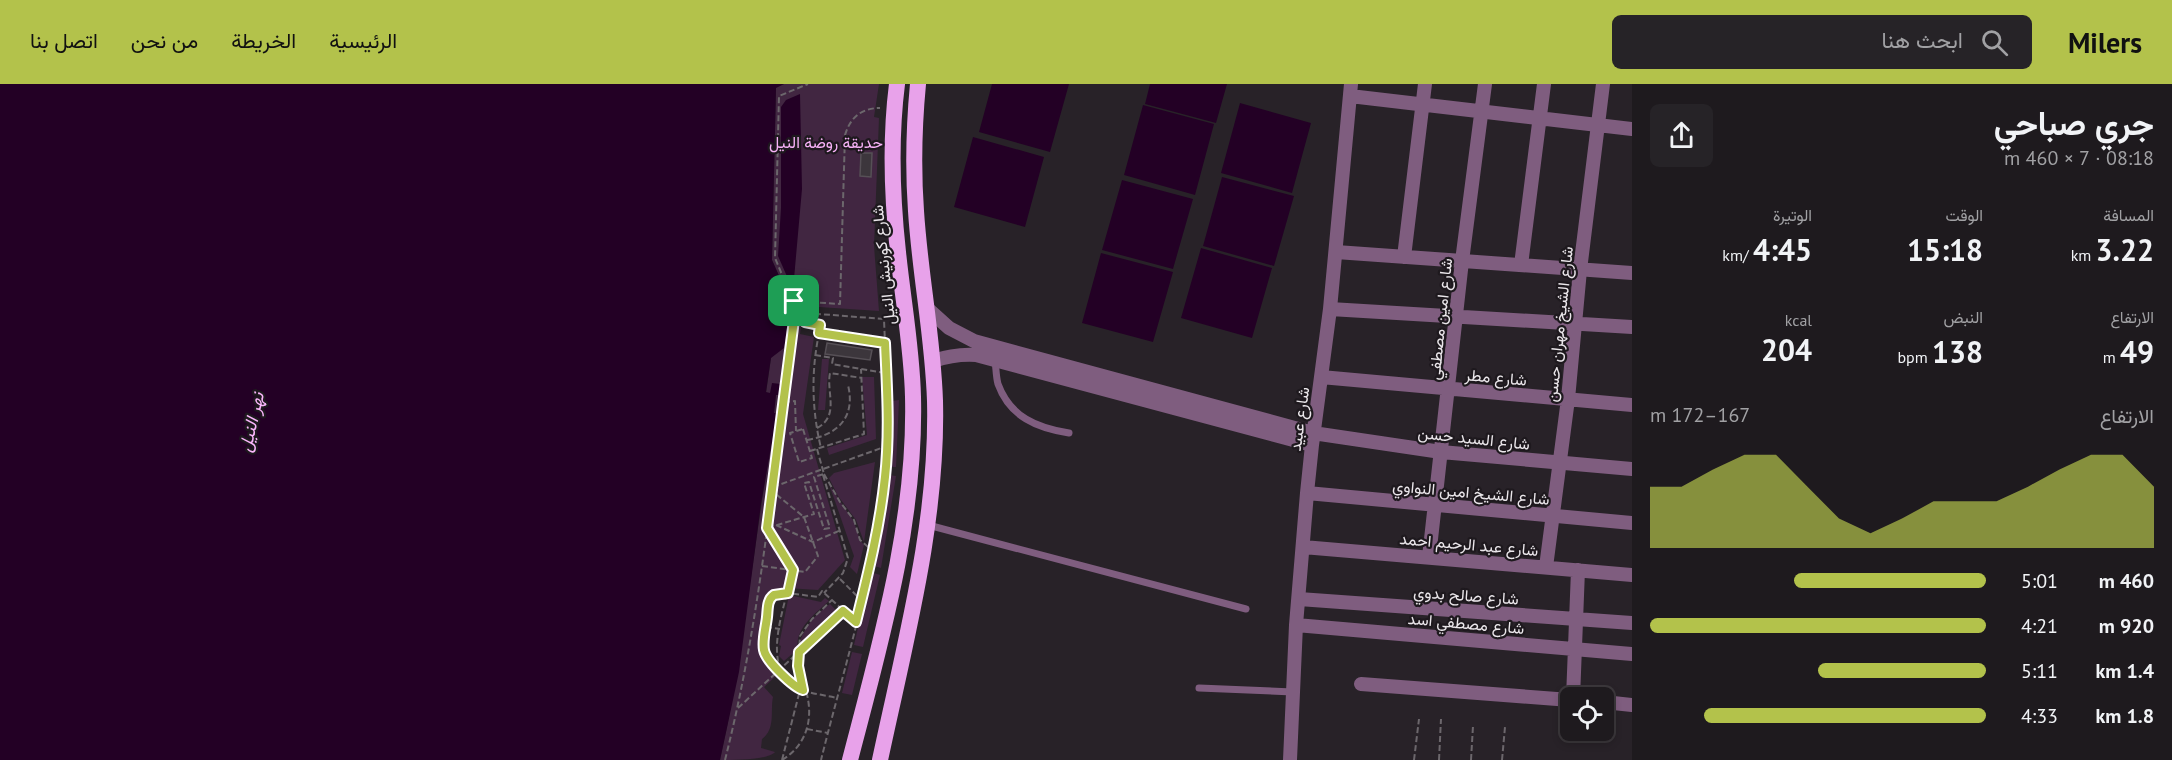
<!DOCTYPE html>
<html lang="ar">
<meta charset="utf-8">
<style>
:root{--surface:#1e1a1e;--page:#262327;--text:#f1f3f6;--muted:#a1a1a4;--line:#3c383c;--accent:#b3c24b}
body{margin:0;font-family:"PT Sans",Vazirmatn,sans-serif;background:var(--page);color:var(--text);direction:rtl;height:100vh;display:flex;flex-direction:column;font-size:22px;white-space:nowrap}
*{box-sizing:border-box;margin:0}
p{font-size:20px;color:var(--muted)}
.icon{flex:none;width:33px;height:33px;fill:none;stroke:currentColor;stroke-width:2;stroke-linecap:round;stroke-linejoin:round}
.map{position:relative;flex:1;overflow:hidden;direction:ltr}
.sheet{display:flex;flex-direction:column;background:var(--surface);width:540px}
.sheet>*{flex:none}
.tools{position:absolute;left:1560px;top:603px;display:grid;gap:12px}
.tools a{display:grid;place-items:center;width:54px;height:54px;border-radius:9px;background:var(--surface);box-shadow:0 3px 9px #0003,0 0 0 2px var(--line);font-size:30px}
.pin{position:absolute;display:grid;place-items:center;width:51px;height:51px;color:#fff;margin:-26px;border-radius:12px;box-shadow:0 3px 9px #0006}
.round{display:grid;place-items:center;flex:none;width:63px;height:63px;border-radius:9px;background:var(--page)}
.overview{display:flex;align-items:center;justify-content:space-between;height:102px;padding:0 18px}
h1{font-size:33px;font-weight:700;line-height:45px}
.metrics{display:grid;grid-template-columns:repeat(3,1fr);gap:9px;height:102px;padding:6px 18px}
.metrics div{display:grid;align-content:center}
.metrics b{font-size:30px;font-weight:700}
.metrics small{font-size:16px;font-weight:400}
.metrics p{font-size:16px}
.chart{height:168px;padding:12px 18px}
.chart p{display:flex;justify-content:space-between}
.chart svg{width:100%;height:108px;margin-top:6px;fill:var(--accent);opacity:.7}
ul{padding:0 18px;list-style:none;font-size:20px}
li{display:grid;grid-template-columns:96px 72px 1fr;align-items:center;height:45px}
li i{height:15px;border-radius:8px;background:var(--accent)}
header{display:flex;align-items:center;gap:36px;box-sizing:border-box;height:84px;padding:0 30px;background:var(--accent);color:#111}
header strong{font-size:28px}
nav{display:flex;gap:33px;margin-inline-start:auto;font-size:21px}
.search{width:420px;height:54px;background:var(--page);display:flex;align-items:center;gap:15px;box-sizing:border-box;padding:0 21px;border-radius:9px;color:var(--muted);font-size:22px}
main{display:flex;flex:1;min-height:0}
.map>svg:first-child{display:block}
</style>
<header>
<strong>Milers</strong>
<div class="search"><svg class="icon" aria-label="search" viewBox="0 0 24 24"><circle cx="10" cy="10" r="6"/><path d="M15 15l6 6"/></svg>ابحث هنا</div>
<nav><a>الرئيسية</a><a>الخريطة</a><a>من نحن</a><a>اتصل بنا</a></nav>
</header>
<main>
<section class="sheet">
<div class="overview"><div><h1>جري صباحي</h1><p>08:18 · 7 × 460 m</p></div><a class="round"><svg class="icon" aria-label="share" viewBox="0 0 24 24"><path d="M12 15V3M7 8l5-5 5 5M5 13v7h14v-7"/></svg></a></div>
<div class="metrics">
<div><p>المسافة</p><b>3.22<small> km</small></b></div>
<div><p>الوقت</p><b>15:18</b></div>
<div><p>الوتيرة</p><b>4:45<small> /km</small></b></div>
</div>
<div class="metrics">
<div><p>الارتفاع</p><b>49<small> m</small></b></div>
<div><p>النبض</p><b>138<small> bpm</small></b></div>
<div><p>kcal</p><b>204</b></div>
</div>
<div class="chart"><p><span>الارتفاع</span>167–172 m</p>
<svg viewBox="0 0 160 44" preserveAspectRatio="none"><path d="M0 44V19L10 19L20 12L30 6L40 6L50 19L60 32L70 38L80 32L90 25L100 25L110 25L120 19L130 12L140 6L150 6L160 19V44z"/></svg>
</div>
<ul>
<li><b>460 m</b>5:01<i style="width:57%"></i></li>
<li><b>920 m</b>4:21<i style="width:100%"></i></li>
<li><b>1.4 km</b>5:11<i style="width:50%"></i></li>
<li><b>1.8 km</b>4:33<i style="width:84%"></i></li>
</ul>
</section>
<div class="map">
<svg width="1632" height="676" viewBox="0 0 1632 676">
<rect width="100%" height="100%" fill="#282228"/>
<path fill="#412641" d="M784 0H879L874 33 879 34 874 162 879 227 804 222 800 250 814 253 803 330 845 476 818 506 786 504 785 506 771 509 767 512 759 569 777 591 764 603 773 613C770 626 776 645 762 655L761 664 775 668C768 676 735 676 720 676 746 562 754 445 777 330L774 329 776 311 766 309 771 274 791 219 772 176 776 3Z
M822 275H829L825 326H818Z
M862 293H874L876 355 829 371 827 364 867 351Z
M899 316 896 383H889L892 317Z
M875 378 864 458 856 436 838 412 829 394 834 389Z
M889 391 896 392 881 484 874 482Z
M829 400 854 438 860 456 864 461 857 490 850 483 854 472Z
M871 488 880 491 863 563 854 561Z
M789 511 821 518 825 514 829 517C816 529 794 545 798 565L784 577 779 572 781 562 779 561Z
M830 520 837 527 809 555 799 561C803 543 816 530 830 520Z
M852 568 862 570 852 611 842 609Z"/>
<path fill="#230025" d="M0 0H784L776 4 772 176 791 219 784 264 771 274 766 308 770 309 772 299 781 300 779 311H776L774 329H777L761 420 739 588 720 676H0Z
M992 0H1069L1050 68 979 48Z
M1150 0H1227L1216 39 1145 20Z
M800 10 802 105 793 206 778 172 781 124V23L786 16Z
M1240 19 1311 39 1292 109 1221 89Z
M1143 21 1214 40 1195 111 1124 91Z
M973 53 1044 73 1025 143 954 123Z
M1222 93 1294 112 1274 182 1203 162Z
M1122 96 1193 115 1173 185 1102 166Z
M1201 164 1272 184 1252 254 1181 234Z
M1101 169 1173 188 1153 258 1082 239Z"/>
<path fill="#3c363c" stroke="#565056" stroke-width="1.5" d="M861 69H872L871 93 860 92Z
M827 259 872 266 870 276 825 270Z"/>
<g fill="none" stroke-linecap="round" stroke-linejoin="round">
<path stroke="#6c676c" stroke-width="2" stroke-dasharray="6 3" stroke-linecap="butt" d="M793 217 840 220 845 51C850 34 861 24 880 24
M806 229 884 235C886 289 891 342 885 395 874 489 844 584 821 676
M793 236 821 241C811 281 811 323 821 364
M805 238 808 218
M820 249 885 259
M815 271 833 274 832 280 885 289
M784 318 795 317 796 347
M817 344C840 332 826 308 830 289L862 294
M803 345 812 374 799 378 790 349Z
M807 356C837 351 856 334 848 301
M817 365 824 390 814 393 830 444 824 445 809 398 804 399 814 430 767 444 793 486C786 520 757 587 800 605 811 610 825 611 837 614
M810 367 864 350 861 285
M824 390 840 418 854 436 860 456 873 467
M823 391 848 474 843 489 824 509
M773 403 887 362
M776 441 813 458 841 446
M762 482 805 488 818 472 804 433 772 407
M840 495 861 516
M766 543 780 545
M777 583 766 573 763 565 769 517 772 512 788 509 818 513 822 507 856 538
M803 606 798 582 800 552 812 535 832 516
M738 624 843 527
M807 645 828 649
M725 676C762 530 774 380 794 231L793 217 775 174 779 12 808 0
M782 676C807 661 814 634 806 607
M782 676 800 606
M1414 676 1419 635
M1439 676 1441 635
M1471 676 1473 642
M1502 676 1505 643"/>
<path stroke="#7f5d7f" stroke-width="7" d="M995 276C996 283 996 293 998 300 1010 333 1037 344 1069 349
M928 441 1246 525
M1199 604 1293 608"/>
<path stroke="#7f5d7f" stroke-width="14" d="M1350 12 1632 45
M1336 168 1632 189
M1404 173 1425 0
M1521 181 1544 0
M928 225 949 244 974 257 1313 349 1441 368 1632 385
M1330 225 1632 243
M933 277C948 272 960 270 976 271L1312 361
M1321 293 1632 321
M1307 409 1632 439
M1303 463 1632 491
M1429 473 1462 177 1485 0
M1546 483 1568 315 1580 186 1603 0
M1299 515 1632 539
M1296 541 1632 570
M1361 600 1570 616
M1573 614 1578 486
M1604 618 1632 621
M1290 676 1296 541 1307 409 1312 361 1330 225 1351 0"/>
<path stroke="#e8a2ea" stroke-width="16" d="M850 676C881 557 916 437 913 313 912 265 903 217 898 168 892 113 890 55 897 0
M880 676C905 558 938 439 935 317 933 253 920 191 916 127 913 85 914 42 918 0"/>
</g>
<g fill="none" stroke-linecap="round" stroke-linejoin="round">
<defs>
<path id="route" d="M794 217 808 218 805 238 820 241 819 249 885 259C887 304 890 348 885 393 880 442 868 490 856 538L843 527 799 568 798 582 803 606C793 603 766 577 764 566 762 556 766 543 767 533 768 524 767 516 774 511L788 509 793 486 767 444 794 236Z"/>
</defs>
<use href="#route" stroke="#fff" stroke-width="12"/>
<use href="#route" stroke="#b3c24b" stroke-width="8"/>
</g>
<g text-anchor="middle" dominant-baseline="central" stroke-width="4.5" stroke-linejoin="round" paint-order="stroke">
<g font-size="16" fill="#f7b2f7" stroke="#1e191e">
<text x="826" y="58">حديقة روضة النيل</text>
</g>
<g font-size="16" fill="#ebe7eb" stroke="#1e191e">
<text transform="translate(883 181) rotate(-96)">شارع كورنيش النيل</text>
<text transform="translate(1440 235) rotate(-84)">شارع امين مصطفي</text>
<text transform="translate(1559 240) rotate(-84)">شارع الشيخ مهران حسن</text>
<text transform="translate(1496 293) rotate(5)">شارع مطر</text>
<text transform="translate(1299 335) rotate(-82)">شارع عبيد</text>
<text transform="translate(1474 354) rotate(6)">شارع السيد حسن</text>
<text transform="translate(1471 408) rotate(5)">شارع الشيخ امين النواوي</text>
<text transform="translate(1469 460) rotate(5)">شارع عبد الرحيم احمد</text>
<text transform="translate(1466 511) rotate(4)">شارع صالح بدوي</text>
<text transform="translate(1466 539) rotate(5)">شارع مصطفي اسد</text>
</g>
<g font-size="18" font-style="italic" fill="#fbb6fc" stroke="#1e191e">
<text transform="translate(251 338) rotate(-77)">نهر النيل</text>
</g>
</g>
</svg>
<div class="tools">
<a><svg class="icon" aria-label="locate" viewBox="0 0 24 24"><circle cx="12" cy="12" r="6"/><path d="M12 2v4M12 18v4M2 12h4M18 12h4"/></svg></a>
</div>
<div class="pin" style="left:794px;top:217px;background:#1e9e55"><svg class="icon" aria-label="arrive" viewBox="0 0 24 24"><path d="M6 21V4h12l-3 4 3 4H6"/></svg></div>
</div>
</main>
